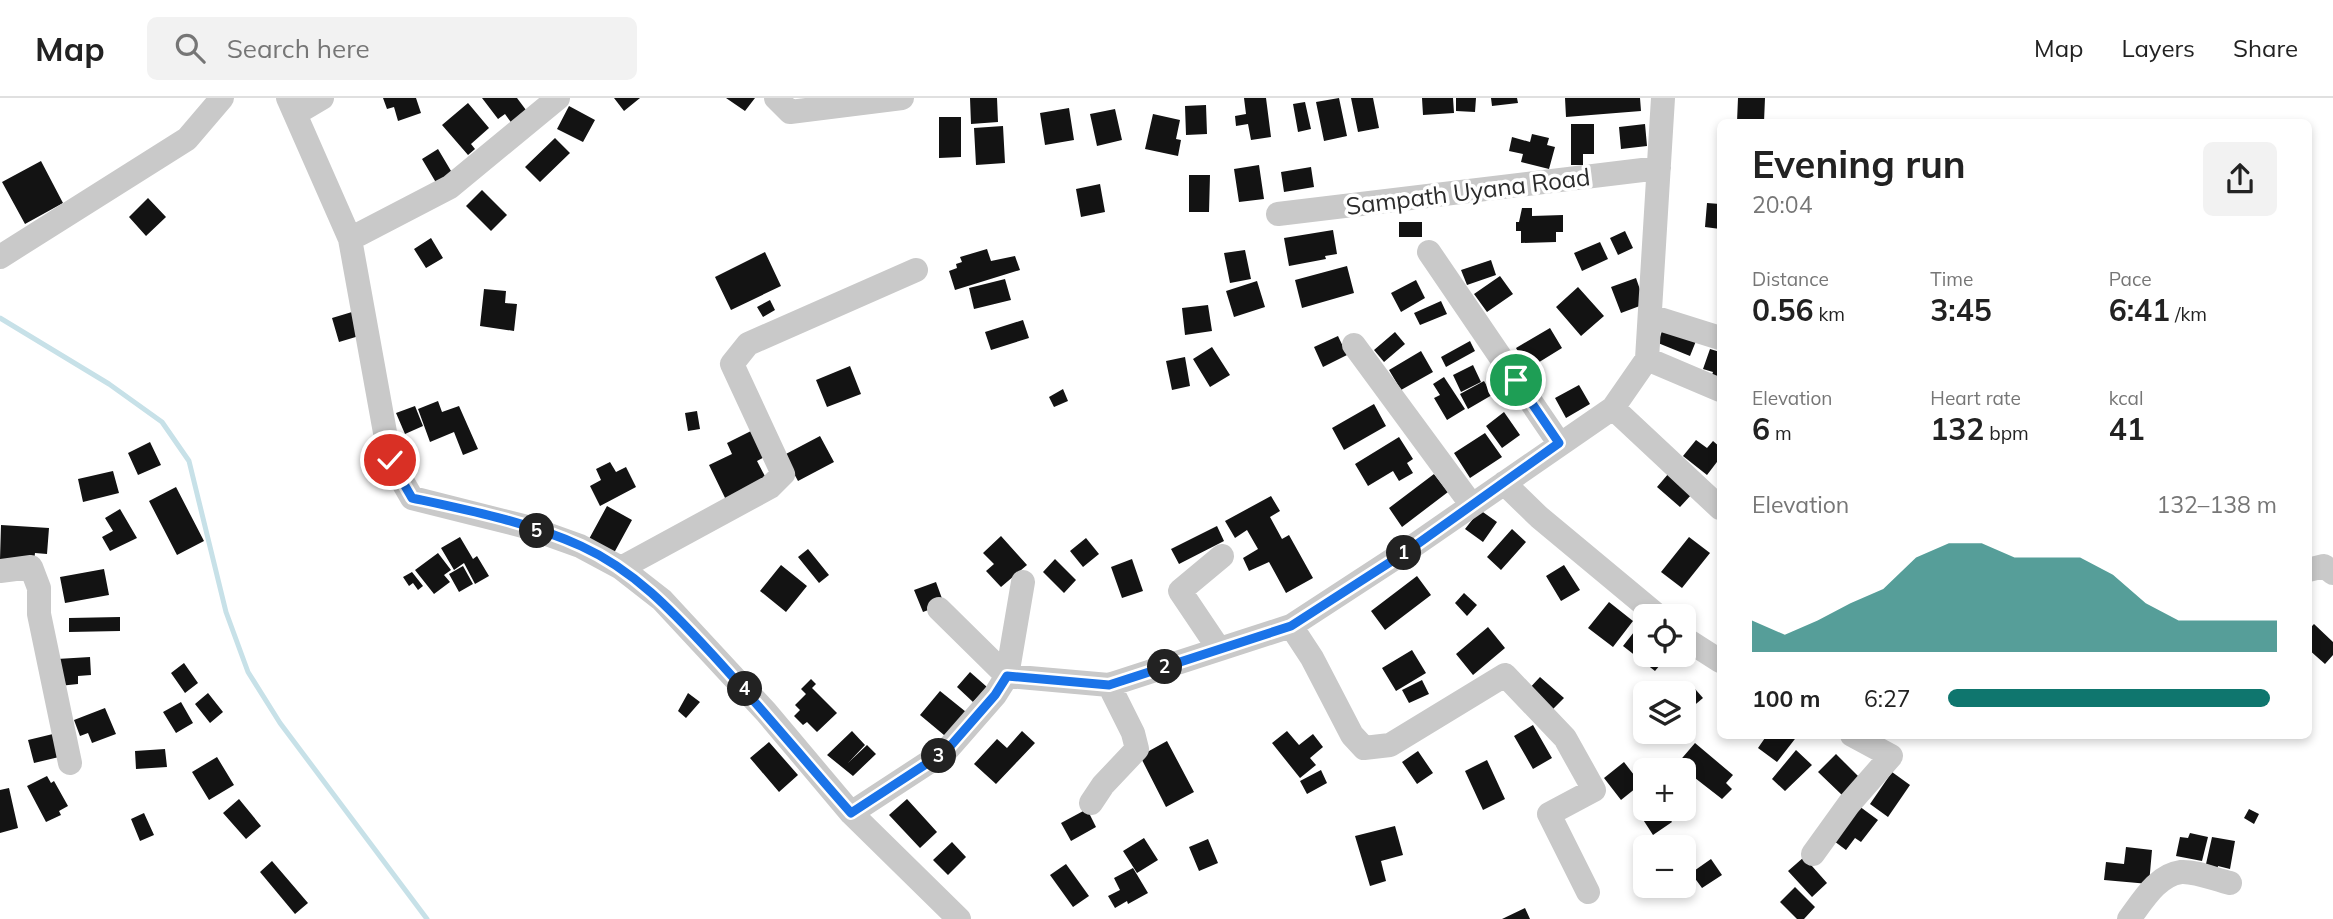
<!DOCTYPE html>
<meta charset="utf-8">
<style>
:root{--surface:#fff;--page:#f2f2f2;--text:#222;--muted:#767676;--line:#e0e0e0;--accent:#0f766e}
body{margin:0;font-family:Mulish,sans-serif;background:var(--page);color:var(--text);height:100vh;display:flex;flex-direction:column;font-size:26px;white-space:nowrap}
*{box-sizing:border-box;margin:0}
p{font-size:23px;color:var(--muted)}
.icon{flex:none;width:38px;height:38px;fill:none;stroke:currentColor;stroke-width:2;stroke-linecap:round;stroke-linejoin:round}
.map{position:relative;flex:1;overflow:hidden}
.panel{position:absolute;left:1717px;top:21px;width:595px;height:620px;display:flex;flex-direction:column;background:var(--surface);border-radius:10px;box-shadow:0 4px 10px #0003}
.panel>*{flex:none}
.controls{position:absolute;left:1633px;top:506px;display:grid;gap:14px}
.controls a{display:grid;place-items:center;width:63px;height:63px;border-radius:10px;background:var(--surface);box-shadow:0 4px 10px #0003;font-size:35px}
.pin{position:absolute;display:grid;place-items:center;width:60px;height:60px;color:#fff;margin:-30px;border:4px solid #fff;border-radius:50%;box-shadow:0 2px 7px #0007}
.km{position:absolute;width:35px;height:35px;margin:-18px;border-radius:50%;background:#222;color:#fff;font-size:19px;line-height:35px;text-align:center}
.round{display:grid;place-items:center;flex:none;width:74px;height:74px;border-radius:10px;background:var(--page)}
.head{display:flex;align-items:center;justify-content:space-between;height:119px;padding:0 35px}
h1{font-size:38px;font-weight:700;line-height:52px}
.metrics{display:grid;grid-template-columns:repeat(3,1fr);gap:10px;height:119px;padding:7px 35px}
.metrics div{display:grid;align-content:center}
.metrics b{font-size:30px;font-weight:700}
.metrics small{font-size:19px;font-weight:400}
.metrics p{font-size:19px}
.chart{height:196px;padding:14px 35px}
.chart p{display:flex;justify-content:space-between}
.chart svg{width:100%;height:126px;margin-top:7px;fill:var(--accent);opacity:.7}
ul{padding:0 35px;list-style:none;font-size:23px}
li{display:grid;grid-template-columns:112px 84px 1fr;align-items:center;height:52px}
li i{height:18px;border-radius:9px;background:var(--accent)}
header{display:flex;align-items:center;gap:42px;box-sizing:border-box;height:98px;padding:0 35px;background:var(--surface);border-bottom:2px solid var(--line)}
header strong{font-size:33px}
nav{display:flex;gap:38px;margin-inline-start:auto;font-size:24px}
.search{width:490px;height:63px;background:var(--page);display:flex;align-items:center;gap:18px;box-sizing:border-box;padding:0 24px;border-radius:10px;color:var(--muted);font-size:26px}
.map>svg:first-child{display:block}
</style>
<header>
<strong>Map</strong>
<div class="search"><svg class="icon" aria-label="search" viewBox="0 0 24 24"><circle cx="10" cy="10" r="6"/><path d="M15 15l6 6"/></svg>Search here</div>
<nav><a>Map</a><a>Layers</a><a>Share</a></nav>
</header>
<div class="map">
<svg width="2333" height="821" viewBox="0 0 2333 821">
<rect width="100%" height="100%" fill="#fff"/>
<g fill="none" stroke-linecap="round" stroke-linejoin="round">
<path stroke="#c7e1e8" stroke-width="5" d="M0 220 109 286 162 324 189 363 226 514 248 574 280 625 427 821"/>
</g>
<path fill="#131313" d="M383 0H416L421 15 398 23 394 9 387 11Z
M482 0H517L529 16 513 27 505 16 498 21Z
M614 0H640L624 13Z
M726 0H755L745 13Z
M970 0H997L998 24 971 26Z
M1244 0H1266L1271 39 1251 42 1248 26 1236 28 1235 18 1246 16Z
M1339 0 1347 38 1324 43 1316 4Z
M1351 0H1373L1379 30 1358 34Z
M1422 0H1453L1454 15 1423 17Z
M1456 0H1476L1475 14 1456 13Z
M1491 0H1517L1518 5 1492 8Z
M1565 0H1640L1641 13 1566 19Z
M1738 0H1765L1764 24H1737Z
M1305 4 1311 31 1298 34 1293 6Z
M468 5 489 30 471 46 475 51 468 57 442 27Z
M1206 7 1207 36 1186 37 1185 8Z
M569 8 595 22 583 44 557 31Z
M1069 10 1074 42 1045 47 1040 15Z
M1115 11 1122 42 1097 48 1090 16Z
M1153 16 1180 22 1176 41 1181 42 1178 58 1145 51Z
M939 19H961V59L939 60Z
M1571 26H1594V56H1583V67H1571Z
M1645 26 1647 48 1621 51 1619 29Z
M1003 28 1005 65 976 67 974 30Z
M1532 36 1549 40 1547 47 1555 49 1549 71 1521 64 1523 56 1509 53 1512 39 1530 44Z
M555 40 570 55 540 84 525 69Z
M438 51 454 78 438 88 422 61Z
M41 63 63 105 25 126 2 84Z
M1259 67 1264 101 1239 104 1234 71Z
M1311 69 1314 89 1284 94 1281 74Z
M1189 77H1210L1209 114H1189Z
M1100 86 1105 114 1081 119 1076 91Z
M482 92 507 117 491 133 466 108Z
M148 100 166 119 146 138 129 119Z
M1707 105 1720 106V131L1705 129Z
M1522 110H1532V118L1563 117V134H1556V144L1521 145V133H1516V124H1519Z
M1399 124H1422V139H1399Z
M1333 132 1337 156 1325 158 1326 161 1289 168 1284 140Z
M1625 133 1633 150 1618 157 1610 140Z
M431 140 443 160 426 170 414 151Z
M1600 144 1608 161 1582 173 1574 155Z
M987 151 991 163 1015 158 1020 172 955 192 949 173 957 170 956 166 962 164 960 159Z
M1245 152 1251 181 1230 185 1224 155Z
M765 154 781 188 731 212 715 179Z
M1491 162 1496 177 1467 187 1461 172Z
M1347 168 1354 195 1302 210 1295 182Z
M1500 178 1513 196 1487 214 1474 196Z
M1636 180 1645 206 1621 215 1611 189Z
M1005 181 1011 202 974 211 969 190Z
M1416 182 1425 200 1401 214 1391 195Z
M1257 183 1265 209 1234 219 1226 193Z
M1578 189 1604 218 1581 238 1556 209Z
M484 191 506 193 505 205 517 206 514 233 480 228Z
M770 202 775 212 763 219 757 209Z
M1441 203 1447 216 1420 227 1414 215Z
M1208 207 1212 233 1185 237 1182 210Z
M352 214 359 238 339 244 332 220Z
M1023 222 1029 240 991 252 985 234Z
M1550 230 1562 250 1528 271 1516 250Z
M1663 230 1696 243 1690 258 1658 245Z
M1395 234 1405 246 1384 264 1374 252Z
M1338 238 1347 257 1323 269 1314 249Z
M1470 243 1475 253 1446 269 1441 259Z
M1212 249 1230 277 1210 289 1193 261Z
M1710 251 1720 254V283L1711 280 1713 274 1703 271Z
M1421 253 1433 274 1401 292 1389 272Z
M1185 259 1190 288 1172 292 1166 263Z
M1473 267 1481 284 1461 294 1453 277Z
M850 268 861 296 827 309 816 282Z
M1444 279 1465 311 1447 322 1434 300 1440 297 1433 286Z
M1484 283 1492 297 1468 311 1460 296Z
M1579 287 1590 306 1566 320 1555 300Z
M1063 291 1068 303 1054 309 1049 299Z
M438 303 442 314 459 308 478 351 463 357 454 334 430 344 418 311Z
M1374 306 1386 328 1344 352 1332 330Z
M415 308 423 328 405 336 396 315Z
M697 313 700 331 688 333 685 315Z
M1504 314 1520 337 1502 350 1486 328Z
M755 331 768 357 757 363 769 386 728 406 709 367 732 356 727 345Z
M1485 335 1502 359 1470 380 1454 355Z
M820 338 834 364 798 383 784 357Z
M1399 339 1413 361 1407 365 1413 375 1399 383 1393 373 1368 388 1355 366Z
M1696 342 1707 350 1713 343 1720 349 1717 358 1720 360 1707 377 1683 358Z
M150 344 161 367 138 377 128 355Z
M610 364 616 374 626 369 636 389 600 408 590 388 601 382 596 371Z
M113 373 119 395 83 404 78 381Z
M1669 375 1692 396 1680 409 1657 389Z
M1434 376 1448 394 1402 429 1389 410Z
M176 389 204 443 177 457 149 403Z
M1271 398 1280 413 1270 419 1282 441 1289 437 1313 480 1286 495 1269 464 1249 473 1243 460 1258 451 1247 432 1235 440 1225 423Z
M607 408 632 422 614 455 589 441Z
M120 411 137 440 110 453 102 439 113 433 105 420Z
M1480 412 1497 424 1483 444 1465 431Z
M1 427 49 430 47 456 35 455 34 463 0 461Z
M1217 428 1224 443 1179 466 1171 451Z
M1512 431 1526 444 1501 472 1487 459Z
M1001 438 1027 467 1001 489 986 473 994 466 983 455Z
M460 439 473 461 477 458 489 478 475 486 464 465 454 472 441 450Z
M1689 439 1710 455 1682 490 1661 474Z
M1086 440 1099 456 1083 469 1070 453Z
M808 451 829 477 819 485 798 459Z
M438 455 451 472 444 477 450 484 434 496 415 472Z
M1055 461 1076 482 1064 495 1043 474Z
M1132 461 1143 493 1122 500 1111 469Z
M781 467 807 488 786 514 760 493Z
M1564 467 1580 492 1561 503 1546 478Z
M463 468 473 486 459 494 449 476Z
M104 471 109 497 65 505 60 479Z
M412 474 423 488 418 492 413 485 409 488 403 479Z
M1417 478 1431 497 1385 532 1371 513Z
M936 484 944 506 923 514 914 492Z
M1464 495 1477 507 1467 518 1455 505Z
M1609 504 1633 523 1613 549 1588 530Z
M120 519V533L69 534V520Z
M1645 520V556H1669L1655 573 1623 548Z
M2314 526 2333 544V557L2325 566 2308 551V532Z
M1488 529 1505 550 1473 577 1456 556Z
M1412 552 1426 575 1396 593 1382 570Z
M90 559 91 577 78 578V586L59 588 57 561Z
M184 565 198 585 185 595 171 575Z
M970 574 987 589 973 604 957 589Z
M1540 579 1564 600 1549 615 1526 594Z
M811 581 816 586 812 590 837 615 817 634 807 624 803 627 794 618 800 612 795 607 806 596 801 591Z
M1422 582 1429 596 1409 605 1402 592Z
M1689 584 1703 600 1684 616V595H1675Z
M940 593 971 618 950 642 920 617Z
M208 595 223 614 210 625 195 606Z
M688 595 700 604 686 620 678 613Z
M181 604 193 625 176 635 163 614Z
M105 610 116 636 92 645 88 635 80 638 74 622Z
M1533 627 1552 660 1533 671 1514 638Z
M852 633 865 647 848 665 867 647 876 656 853 678 827 657Z
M1022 633 1035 645 996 686 974 666 997 641 1007 650Z
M1287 633 1299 647 1313 636 1323 649 1310 660 1316 667 1300 680 1272 645Z
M53 636 59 659 34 665 28 642Z
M1767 637H1798L1777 664 1758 650Z
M1167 643 1194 694 1166 709 1140 658Z
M769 644 798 677 779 694 750 660Z
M1695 645 1733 677 1726 685 1732 691 1722 701 1677 666Z
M165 651 167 669 136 671 135 653Z
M1796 652 1812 667 1785 693 1772 681Z
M1418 653 1433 675 1417 686 1402 664Z
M1836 656 1860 680 1842 697 1818 674Z
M217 659 234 687 209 702 192 674Z
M1487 662 1505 701 1483 712 1465 673Z
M1624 664 1641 686 1621 702 1604 680Z
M1321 672 1327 685 1307 696 1300 683Z
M1892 674 1910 687 1888 719 1870 706Z
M47 678 51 685 54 683 68 708 59 713 61 717 46 724 27 688Z
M9 690 18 730 0 735V692Z
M239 701 261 728 246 741 223 715Z
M907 701 937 734 920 750 889 717Z
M1859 708 1878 722 1861 744 1855 740 1846 752 1834 743Z
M1656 710H1663L1672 724 1653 737 1642 720Z
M1087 711 1096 729 1071 743 1061 725Z
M2249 711 2259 716 2254 726 2244 720Z
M144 715 154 737 140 743 131 721Z
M1395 728 1403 757 1381 763 1386 783 1370 788 1355 738Z
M2190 735 2208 739 2202 763 2176 758 2180 739 2188 740Z
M2212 739 2235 743 2230 771 2218 768 2217 773 2206 766Z
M1144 740 1158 762 1137 775 1123 753Z
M1208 741 1218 765 1199 773 1189 749Z
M952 744 966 759 948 777 933 762Z
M2126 749 2152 752 2149 786 2104 782 2106 764 2124 766Z
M1804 759 1827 785 1812 799 1788 773Z
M1711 761 1722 777 1702 790 1691 775Z
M272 763 308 805 295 816 260 774Z
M1066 766 1089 798 1073 809 1050 777Z
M1133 770 1148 795 1128 806 1127 803 1115 810 1108 798 1120 792 1114 780Z
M1795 789 1815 809 1804 821H1797L1780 804Z
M1525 810 1530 821H1502Z"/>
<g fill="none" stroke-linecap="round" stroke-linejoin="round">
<path stroke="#c9c9c9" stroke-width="24" d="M288 0 350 141 390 362 412 400 527 429 580 448 621 470 662 502 766 614 851 715 959 821
M776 0 790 14 902 0
M295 16 322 0
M1278 116 1659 70
M350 141 450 89 558 0
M1429 154 1559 345
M0 159 187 41 222 0
M1650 218 1720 240
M1354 247 1471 406
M1647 261 1720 292
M1613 310 1720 410
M1504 385 1539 419 1658 518
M621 470 770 389 783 376 732 266 748 246 916 172
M2308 472 2324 468 2333 475
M0 473 31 469 39 490V516L70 665
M939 511 1007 578
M1291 528 1312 560 1352 637 1364 650 1390 647 1505 577 1565 640 1594 692 1549 716 1588 794
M1684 540 1720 563
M1219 551 1180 493 1222 458
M1007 578 1023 484
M1091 705 1103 687 1137 651 1133 635 1109 587
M851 715 946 653 995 597 1007 578 1109 587 1291 528 1409 451 1613 310 1647 261 1663 0
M1813 756 1849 706 1891 658 1852 637
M2129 821C2142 804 2157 777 2181 774 2196 773 2216 782 2230 785"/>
</g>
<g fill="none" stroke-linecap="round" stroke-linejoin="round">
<defs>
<path id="route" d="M390 362 412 400C468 412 528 424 581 448 634 472 672 513 711 555 759 607 804 662 851 715L946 653 995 597 1007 578 1109 587 1291 528 1409 452 1559 345 1516 282"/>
</defs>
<use href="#route" stroke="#fff" stroke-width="14"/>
<use href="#route" stroke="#1a73e8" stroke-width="9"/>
</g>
<g text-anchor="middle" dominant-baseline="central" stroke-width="7" stroke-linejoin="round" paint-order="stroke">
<g font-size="24" fill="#2c2c2c" stroke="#fff">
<text transform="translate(1468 93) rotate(-7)">Sampath Uyana Road</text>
</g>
</g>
</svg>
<div class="controls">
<a><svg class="icon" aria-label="locate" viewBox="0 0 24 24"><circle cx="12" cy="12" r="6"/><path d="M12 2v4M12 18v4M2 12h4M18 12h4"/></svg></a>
<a><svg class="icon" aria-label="layers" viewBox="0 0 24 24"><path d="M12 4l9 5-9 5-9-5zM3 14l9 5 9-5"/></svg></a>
<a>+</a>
<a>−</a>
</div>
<div class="pin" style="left:1516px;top:282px;background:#1e9e55"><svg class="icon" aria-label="arrive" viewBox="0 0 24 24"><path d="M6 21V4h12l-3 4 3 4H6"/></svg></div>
<div class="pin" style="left:390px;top:362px;background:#d93025"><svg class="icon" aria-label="check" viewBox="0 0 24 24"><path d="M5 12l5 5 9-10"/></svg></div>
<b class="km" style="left:1404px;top:455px">1</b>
<b class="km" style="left:1165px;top:569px">2</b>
<b class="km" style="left:939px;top:658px">3</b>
<b class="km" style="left:745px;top:591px">4</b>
<b class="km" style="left:537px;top:433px">5</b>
<section class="panel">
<div class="head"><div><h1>Evening run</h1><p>20:04</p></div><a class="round"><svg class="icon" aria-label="share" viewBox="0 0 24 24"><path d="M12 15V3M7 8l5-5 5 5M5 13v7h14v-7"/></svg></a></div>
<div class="metrics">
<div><p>Distance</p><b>0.56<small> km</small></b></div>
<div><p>Time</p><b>3:45</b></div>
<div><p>Pace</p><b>6:41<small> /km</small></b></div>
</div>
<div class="metrics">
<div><p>Elevation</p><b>6<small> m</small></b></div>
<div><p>Heart rate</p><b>132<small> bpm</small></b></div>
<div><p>kcal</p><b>41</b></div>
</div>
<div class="chart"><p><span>Elevation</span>132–138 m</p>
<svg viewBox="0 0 160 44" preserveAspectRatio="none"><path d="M0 44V33L10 38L20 33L30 27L40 22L50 11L60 6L70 6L80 11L90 11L100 11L110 17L120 27L130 33L140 33L150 33L160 33V44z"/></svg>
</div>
<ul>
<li><b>100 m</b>6:27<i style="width:98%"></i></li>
</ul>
</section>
</div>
